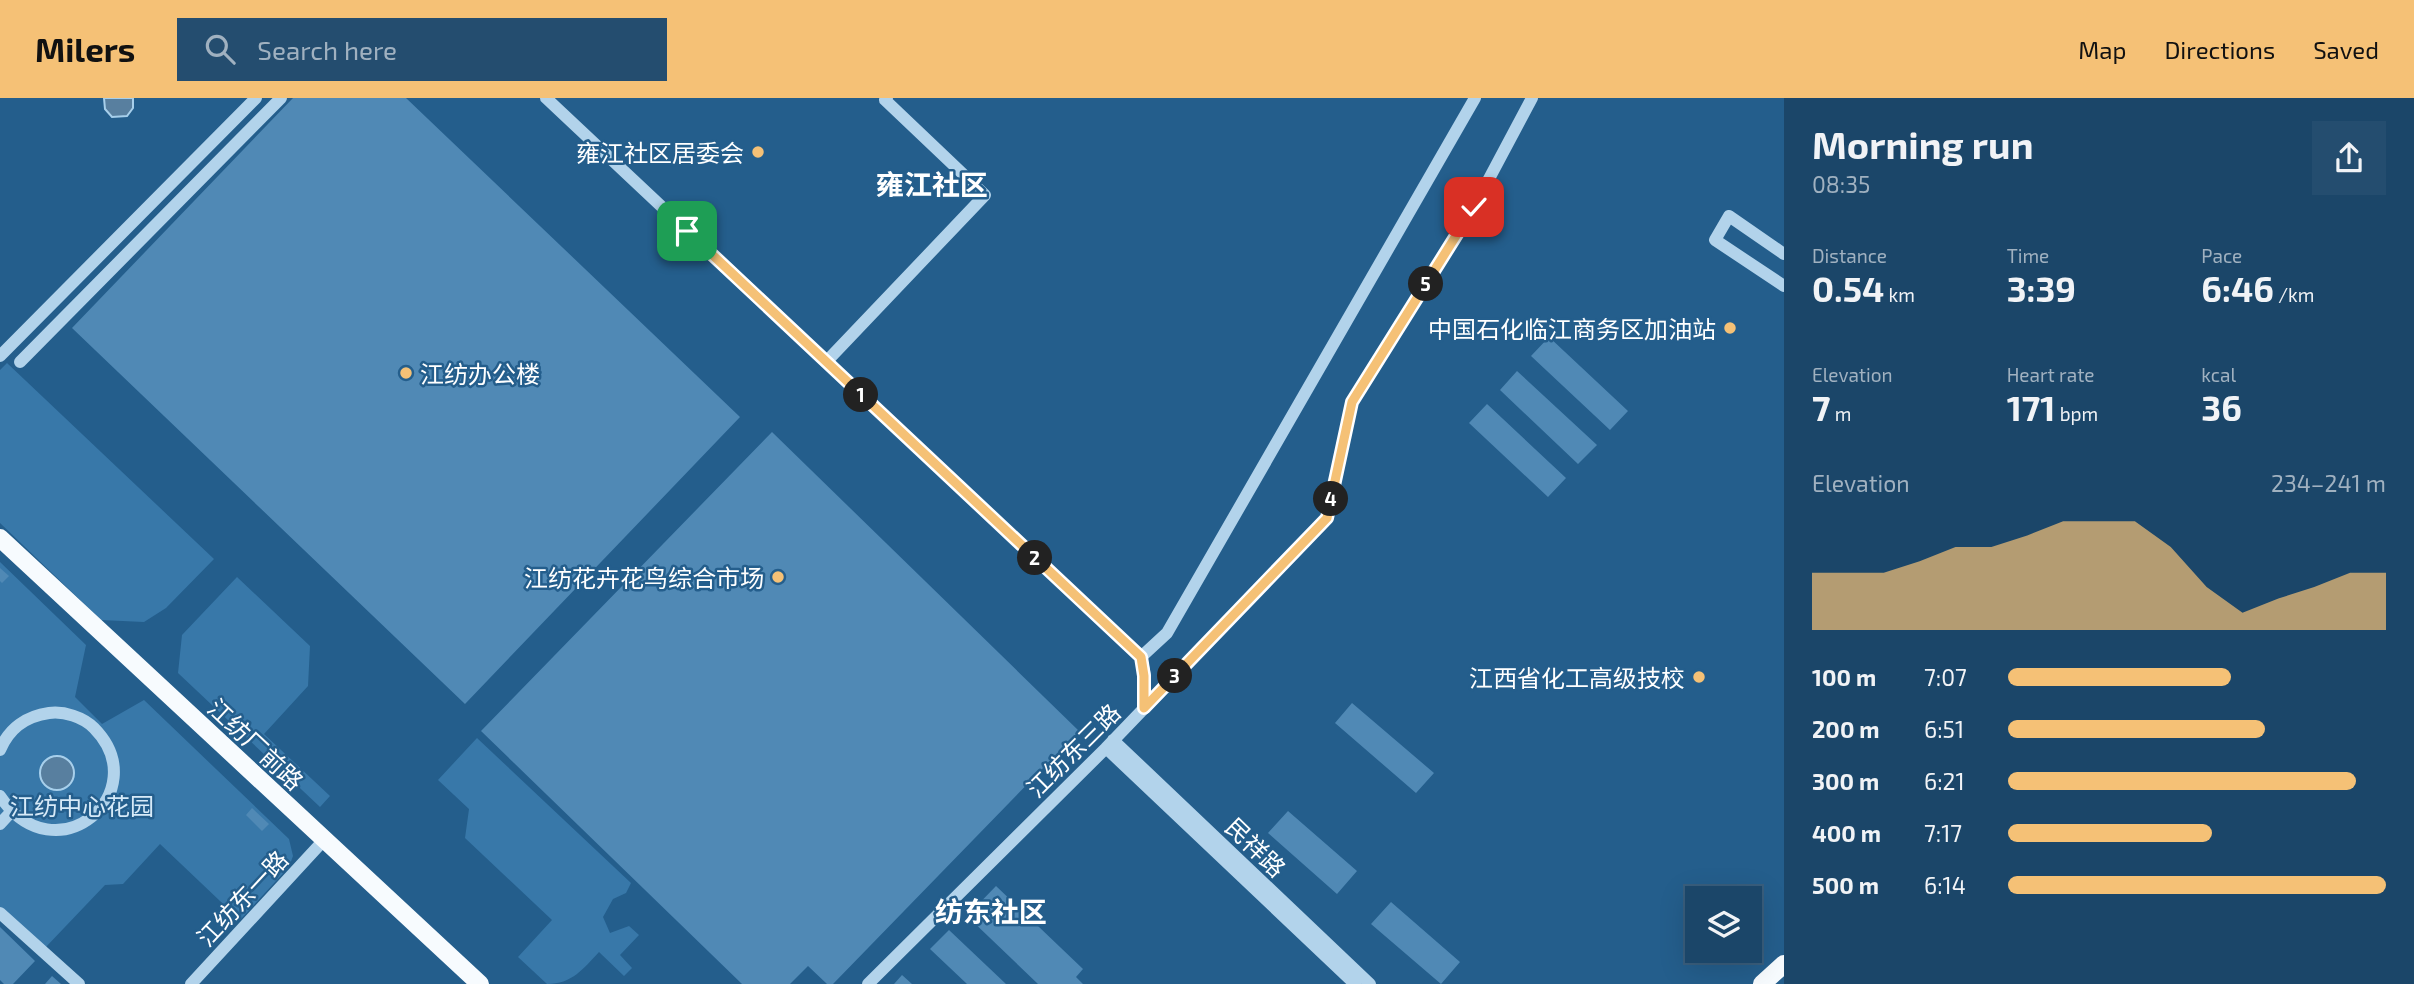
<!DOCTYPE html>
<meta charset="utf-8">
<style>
:root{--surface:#1b4669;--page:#244d6f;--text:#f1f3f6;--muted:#a0b1c0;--line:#395e7d;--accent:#f5c176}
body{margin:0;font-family:"Exo 2","Noto Sans SC",sans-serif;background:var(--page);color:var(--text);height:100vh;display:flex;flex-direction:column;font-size:26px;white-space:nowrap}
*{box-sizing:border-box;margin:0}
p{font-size:23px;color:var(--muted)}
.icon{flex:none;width:38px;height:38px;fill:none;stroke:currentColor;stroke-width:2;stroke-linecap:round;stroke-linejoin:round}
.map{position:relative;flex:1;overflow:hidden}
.sheet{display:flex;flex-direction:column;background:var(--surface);width:630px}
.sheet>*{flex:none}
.tools{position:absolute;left:1685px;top:788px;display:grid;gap:14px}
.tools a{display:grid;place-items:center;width:77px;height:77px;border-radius:0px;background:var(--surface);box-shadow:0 7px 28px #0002,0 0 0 2px var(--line);font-size:35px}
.pin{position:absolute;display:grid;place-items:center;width:60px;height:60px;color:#fff;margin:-30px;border-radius:14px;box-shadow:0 4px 10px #0006}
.km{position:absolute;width:35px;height:35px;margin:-18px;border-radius:50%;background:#222;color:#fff;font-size:19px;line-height:35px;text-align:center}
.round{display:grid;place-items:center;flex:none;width:74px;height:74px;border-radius:0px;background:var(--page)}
.summary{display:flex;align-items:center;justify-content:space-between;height:119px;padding:0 28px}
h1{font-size:38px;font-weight:700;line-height:52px}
.metrics{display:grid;grid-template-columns:repeat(3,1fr);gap:10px;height:119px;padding:7px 28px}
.metrics div{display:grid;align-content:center}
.metrics b{font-size:35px;font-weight:700}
.metrics small{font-size:19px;font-weight:400}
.metrics p{font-size:19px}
.chart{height:196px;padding:14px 28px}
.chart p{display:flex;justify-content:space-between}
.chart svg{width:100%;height:126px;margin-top:7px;fill:var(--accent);opacity:.7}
ul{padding:0 28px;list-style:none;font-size:23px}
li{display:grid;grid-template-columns:112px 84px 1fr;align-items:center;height:52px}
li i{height:18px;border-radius:9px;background:var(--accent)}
header{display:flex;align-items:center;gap:42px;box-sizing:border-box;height:98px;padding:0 35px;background:var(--accent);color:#111}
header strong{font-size:33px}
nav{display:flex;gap:38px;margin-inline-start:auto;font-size:24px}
.search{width:490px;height:63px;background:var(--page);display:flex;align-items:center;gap:18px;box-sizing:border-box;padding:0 24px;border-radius:0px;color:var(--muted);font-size:26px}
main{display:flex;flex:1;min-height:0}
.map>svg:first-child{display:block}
</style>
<header>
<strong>Milers</strong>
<div class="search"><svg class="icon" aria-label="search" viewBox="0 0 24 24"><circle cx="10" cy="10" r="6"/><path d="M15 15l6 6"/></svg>Search here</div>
<nav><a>Map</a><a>Directions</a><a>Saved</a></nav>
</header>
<main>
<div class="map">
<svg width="1784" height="886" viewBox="0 0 1784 886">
<rect width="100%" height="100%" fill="#245e8c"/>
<path fill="#3878a9" d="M7 265 214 461 166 510 144 524 101 522 0 425V272Z
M0 464 86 547 75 599 102 626 144 602 289 741 293 758 289 769 240 822 160 746 123 786 105 787 44 851 0 810Z
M237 479 310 548 308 588 264 636 330 698 320 709 178 575 182 537Z
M477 640 631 785 626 795 613 801 603 819 610 835 629 828 639 837 620 857 632 870 624 878 599 854C583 871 572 886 547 886L518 859 552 822 465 740 469 711 438 682Z"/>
<path fill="#587f9f" stroke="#a7cfeb" stroke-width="2" d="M104 0H133V10L127 18 112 19 105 11Z
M40 675a17 17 0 1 1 34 0a17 17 0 1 1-34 0Z"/>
<path fill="#5089b5" d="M293 0H406L740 319 465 606 72 230Z
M1549 239 1628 313 1610 332 1531 258Z
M1517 273 1597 347 1578 366 1500 292Z
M1487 306 1566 380 1548 399 1469 325Z
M772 334 1079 633 833 886H827L808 868 790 886H742L481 633Z
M0 470 9 478 2 485 0 483Z
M1352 605 1434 675 1416 695 1335 625Z
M252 710 269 726 262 733 246 717Z
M1288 713 1357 773 1337 796 1268 735Z
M996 788 1083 871 1076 879 1083 886H1038L967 818Z
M1391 804 1460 864 1441 886 1371 826Z
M0 829 35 863 13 886H4L0 882Z
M949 832 1006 886H967L930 851Z
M902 877 912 886H894Z
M52 878 61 886H45Z"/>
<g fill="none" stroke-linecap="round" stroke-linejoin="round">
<path stroke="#b2d3eb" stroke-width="12" d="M546 0 1141 559 1145 578 1144 610
M1784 156 1729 118 1715 142 1784 188
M0 258 256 0
M20 264 281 0
M826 264 985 97 885 2 887 0
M1141 559 1167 535 1475 0
M1113 642 1370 886
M1106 650 1355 886
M0 652C9 630 27 618 49 615 64 613 83 619 94 630 157 694 55 781 0 698
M0 726 11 714
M0 815 79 886
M191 886 324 742
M868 886 1106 650 1327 420 1352 304 1474 109 1532 0"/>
<path stroke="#f7fbfe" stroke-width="18" d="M0 440 480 886
M1762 886 1784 866"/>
</g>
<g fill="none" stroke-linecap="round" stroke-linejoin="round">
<defs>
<path id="route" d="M687 133 1141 559 1144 578V610L1327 420 1352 304 1474 109"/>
</defs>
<use href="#route" stroke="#fff" stroke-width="14"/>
<use href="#route" stroke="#f5c176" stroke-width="9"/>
</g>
<g fill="#f5c176" stroke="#245e8c" stroke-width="2.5">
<circle cx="758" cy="54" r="7"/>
<circle cx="1730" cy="230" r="7"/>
<circle cx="406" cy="275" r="7"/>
<circle cx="778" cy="479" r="7"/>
<circle cx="1699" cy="579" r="7"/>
</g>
<g text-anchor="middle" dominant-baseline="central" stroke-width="5" stroke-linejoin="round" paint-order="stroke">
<g font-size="24" fill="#fff" stroke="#245e8c" text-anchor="end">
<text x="744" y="54">雍江社区居委会</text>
<text x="1716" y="230">中国石化临江商务区加油站</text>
<text x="420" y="275" text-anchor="start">江纺办公楼</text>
<text x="764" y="479">江纺花卉花鸟综合市场</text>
<text x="1685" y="579">江西省化工高级技校</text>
</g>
<g font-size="24" fill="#fff" stroke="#245e8c">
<text transform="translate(256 646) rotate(43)">江纺厂前路</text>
<text transform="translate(1073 652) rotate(-45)">江纺东三路</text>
<text transform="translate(1256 749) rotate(44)">民祥路</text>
<text transform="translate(242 800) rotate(-47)">江纺东一路</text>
</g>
<g font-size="24" fill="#d7eaf8" stroke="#245e8c">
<text x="82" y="707">江纺中心花园</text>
</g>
<g font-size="28" font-weight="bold" fill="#fff" stroke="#245e8c">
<text x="932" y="86">雍江社区</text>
<text x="991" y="813">纺东社区</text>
</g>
</g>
</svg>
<div class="tools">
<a><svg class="icon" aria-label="layers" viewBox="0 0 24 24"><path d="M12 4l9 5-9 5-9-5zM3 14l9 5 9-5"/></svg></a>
</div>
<div class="pin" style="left:687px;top:133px;background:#1e9e55"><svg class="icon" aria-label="arrive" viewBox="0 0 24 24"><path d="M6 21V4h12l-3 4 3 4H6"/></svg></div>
<div class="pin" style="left:1474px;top:109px;background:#d93025"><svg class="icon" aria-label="check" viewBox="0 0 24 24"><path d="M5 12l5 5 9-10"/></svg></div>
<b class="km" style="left:861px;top:297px">1</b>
<b class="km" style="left:1035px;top:460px">2</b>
<b class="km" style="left:1175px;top:578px">3</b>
<b class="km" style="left:1331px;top:401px">4</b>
<b class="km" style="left:1426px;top:186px">5</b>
</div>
<section class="sheet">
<div class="summary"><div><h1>Morning run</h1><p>08:35</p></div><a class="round"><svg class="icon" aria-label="share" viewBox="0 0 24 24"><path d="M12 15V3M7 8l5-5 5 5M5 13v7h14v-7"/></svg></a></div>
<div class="metrics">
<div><p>Distance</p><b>0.54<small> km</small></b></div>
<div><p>Time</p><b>3:39</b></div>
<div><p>Pace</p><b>6:46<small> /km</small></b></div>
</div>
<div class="metrics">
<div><p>Elevation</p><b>7<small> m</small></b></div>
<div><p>Heart rate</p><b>171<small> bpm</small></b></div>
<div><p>kcal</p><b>36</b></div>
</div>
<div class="chart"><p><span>Elevation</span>234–241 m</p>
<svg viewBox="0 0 160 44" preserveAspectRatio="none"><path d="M0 44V24L10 24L20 24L30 20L40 15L50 15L60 11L70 6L80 6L90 6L100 15L110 29L120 38L130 33L140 29L150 24L160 24V44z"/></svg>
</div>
<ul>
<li><b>100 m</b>7:07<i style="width:59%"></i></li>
<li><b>200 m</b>6:51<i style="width:68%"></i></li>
<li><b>300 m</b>6:21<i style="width:92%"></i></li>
<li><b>400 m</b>7:17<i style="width:54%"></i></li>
<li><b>500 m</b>6:14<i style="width:100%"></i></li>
</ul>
</section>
</main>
